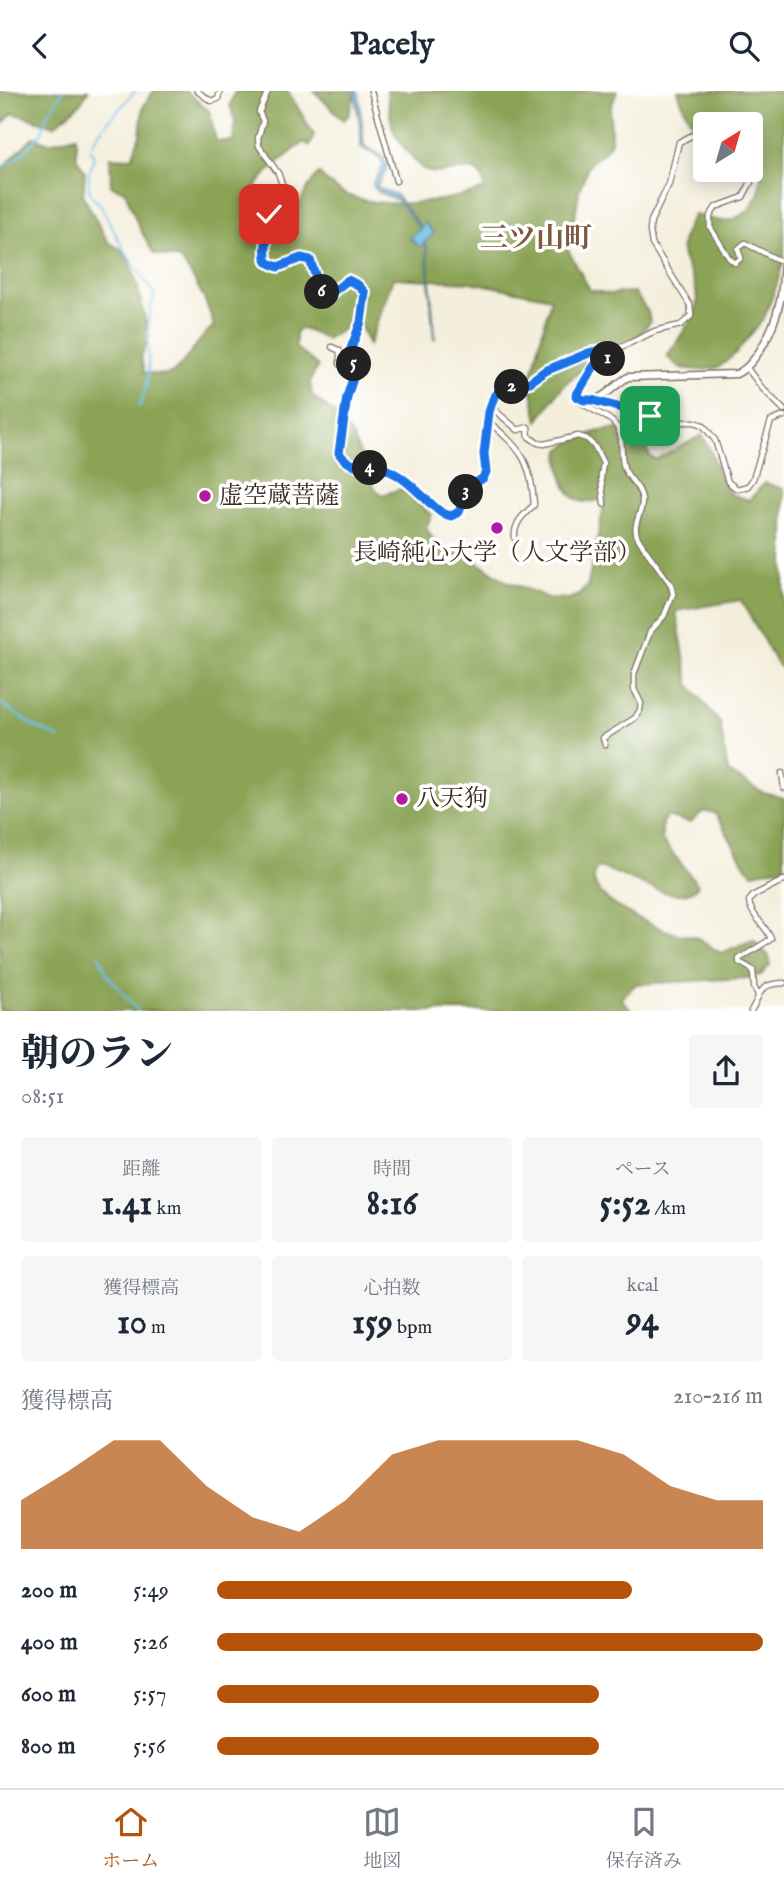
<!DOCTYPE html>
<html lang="ja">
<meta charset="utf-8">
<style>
:root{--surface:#fff;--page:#f6f6f7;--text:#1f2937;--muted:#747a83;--line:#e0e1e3;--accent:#b45309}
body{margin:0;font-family:"IM FELL English","Noto Serif JP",serif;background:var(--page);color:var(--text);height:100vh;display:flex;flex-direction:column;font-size:26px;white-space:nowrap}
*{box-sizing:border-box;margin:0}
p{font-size:23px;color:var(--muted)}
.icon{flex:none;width:38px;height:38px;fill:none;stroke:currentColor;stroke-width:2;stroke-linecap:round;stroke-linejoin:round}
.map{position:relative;height:920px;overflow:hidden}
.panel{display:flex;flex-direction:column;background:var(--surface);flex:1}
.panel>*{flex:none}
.needle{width:46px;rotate:37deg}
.controls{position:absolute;left:693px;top:21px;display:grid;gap:14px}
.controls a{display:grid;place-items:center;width:70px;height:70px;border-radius:7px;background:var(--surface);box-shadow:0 4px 18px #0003;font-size:35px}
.pin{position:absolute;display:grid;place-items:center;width:60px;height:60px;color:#fff;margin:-30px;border-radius:14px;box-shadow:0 4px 10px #0006}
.km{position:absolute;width:35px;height:35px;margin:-18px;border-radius:50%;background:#222;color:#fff;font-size:19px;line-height:35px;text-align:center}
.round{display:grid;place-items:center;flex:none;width:74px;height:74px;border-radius:7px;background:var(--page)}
.summary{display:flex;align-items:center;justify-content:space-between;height:119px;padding:0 21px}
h1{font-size:38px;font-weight:800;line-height:52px}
.metrics{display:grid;grid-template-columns:repeat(3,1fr);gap:10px;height:119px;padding:7px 21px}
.metrics div{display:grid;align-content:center;border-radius:7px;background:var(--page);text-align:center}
.metrics b{font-size:35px;font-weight:800}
.metrics small{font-size:19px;font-weight:400}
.metrics p{font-size:19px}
.chart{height:196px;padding:14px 21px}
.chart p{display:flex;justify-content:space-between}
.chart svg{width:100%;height:126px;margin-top:7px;fill:var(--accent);opacity:.7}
ul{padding:0 21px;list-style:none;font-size:23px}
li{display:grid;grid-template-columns:112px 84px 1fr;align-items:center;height:52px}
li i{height:18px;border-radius:9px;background:var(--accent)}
header{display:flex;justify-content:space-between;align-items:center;height:91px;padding:0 21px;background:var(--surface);font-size:32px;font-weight:800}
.menu{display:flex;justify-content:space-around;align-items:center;height:98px;border-top:2px solid var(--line);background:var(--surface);font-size:19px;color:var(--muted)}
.menu a{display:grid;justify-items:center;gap:4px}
.menu .active{color:var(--accent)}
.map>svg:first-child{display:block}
</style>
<header><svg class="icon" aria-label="back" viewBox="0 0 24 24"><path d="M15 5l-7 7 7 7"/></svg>Pacely<svg class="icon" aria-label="search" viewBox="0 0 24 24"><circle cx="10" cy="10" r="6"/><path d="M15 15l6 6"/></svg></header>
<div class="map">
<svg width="784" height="920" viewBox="0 0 784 920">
<rect width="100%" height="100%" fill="#fff"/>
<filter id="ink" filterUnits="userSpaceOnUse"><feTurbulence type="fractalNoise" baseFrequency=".0143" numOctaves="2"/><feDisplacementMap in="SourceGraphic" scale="14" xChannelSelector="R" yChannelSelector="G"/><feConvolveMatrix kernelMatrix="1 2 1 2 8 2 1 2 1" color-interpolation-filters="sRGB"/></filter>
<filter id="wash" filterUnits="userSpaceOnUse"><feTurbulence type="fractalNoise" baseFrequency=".00686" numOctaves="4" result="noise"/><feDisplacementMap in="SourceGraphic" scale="28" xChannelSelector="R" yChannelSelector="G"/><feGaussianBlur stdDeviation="1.57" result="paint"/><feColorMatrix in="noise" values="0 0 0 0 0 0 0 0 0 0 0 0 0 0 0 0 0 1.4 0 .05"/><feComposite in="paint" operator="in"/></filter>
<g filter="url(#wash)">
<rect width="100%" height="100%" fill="#f4efdd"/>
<path fill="#8aa354" stroke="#626639" stroke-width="2" d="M0 0H88L79 14 54 35 13 22 0 35Z
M154 0H186L209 20 216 50H233L235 30 230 14 235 0H288L314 44 310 55 304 51 271 77 249 104 251 121 284 143C298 123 302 99 319 83 328 92 338 101 350 105 388 119 448 111 485 98 482 62 449 88 427 80 420 77 416 71 411 65 388 38 392 34 387 0H617L610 19 611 51 604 61 589 73 579 100 574 131 583 145 565 154 590 199 610 203 634 201 648 221 650 231C630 260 594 267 568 290 557 300 548 317 538 330L530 291 551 207 470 191 393 187 369 254 360 234 354 232 326 248 302 237 296 241V257L318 275 310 290 312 305 335 323 352 344 375 398 382 404 401 398 432 424 426 436 438 457 468 465 506 490 549 507 568 508 579 504 588 494 603 420 601 409C596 409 590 411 584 411 564 408 558 375 560 359 582 343 611 332 638 342L650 365 656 369 702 344C714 363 718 384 730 403L749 409 765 392 784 398V580L776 572 741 509 676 520 689 593 720 632 728 681 763 702 784 707V776L753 782 746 776 716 723C704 717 699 722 691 732L667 725 662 731V749L698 794C681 821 621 780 598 776 576 805 650 833 670 841 679 844 689 844 697 847 706 851 713 858 721 862L753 849 769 865 770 874 761 884 746 887 636 893 621 907 631 920H0V79L33 46 49 52 76 45 77 68 85 81 83 105 108 151 122 159 130 172 137 193 149 246 141 266 144 282C152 283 164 285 172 282 183 277 199 245 214 235 207 209 196 190 180 168L154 163 138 134 125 100 111 95 110 66 132 67 140 44 143 16Z
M314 0H355L349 24 343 29Z
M678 0H784V168L776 196 764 227 736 262 718 277 700 279 680 277 667 265C675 253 696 225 697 212 698 172 664 172 694 124L720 130 732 129 748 120 759 102 761 83 751 61V33H705V39C687 33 684 16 678 0Z"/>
<path fill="#6bbee7" stroke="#537482" stroke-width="2" d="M354 0H357L359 4 364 55C372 61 391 64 386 79 384 85 379 89 377 95L380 98 396 104 421 136 425 132 434 142 424 152 427 155 435 248H434L426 156 423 153 419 156 410 147 420 138 398 109 378 101 373 95C372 86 384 83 383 73L380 67 361 56V39Z"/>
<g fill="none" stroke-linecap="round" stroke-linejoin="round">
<path stroke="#6bbee7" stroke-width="2" d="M92 53C102 33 121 18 135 0
M90 58 94 66 89 82V98L92 106 100 113 124 159 155 204C139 239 158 279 139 316
M0 77 21 64 42 41 46 26 63 0
M0 612 34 635 59 647
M99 864 107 883 138 920"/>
</g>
</g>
<g filter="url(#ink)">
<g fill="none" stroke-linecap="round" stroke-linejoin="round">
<defs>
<path id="minor" d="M197 0 211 10 218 8 220 0
M268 0 259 21 263 30 258 47 259 55 278 82 282 93 279 104 270 116 268 151 265 167 274 176 301 167 310 169C314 178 315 205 329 203 335 202 342 193 348 189L363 198C371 217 353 257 344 275
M371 0 396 90
M751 79V91L743 106 716 116 710 125V136L729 167 735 172 741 167 738 158 745 152 784 172
M332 256 340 260V273L344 275
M615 259 655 240 681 234 691 225 690 214 652 153 650 140 651 130 669 93 679 51 695 43 705 47
M350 264 355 281 347 306 339 362 354 375 388 379 408 391 438 419 451 425 459 421 467 398 483 387 486 381 484 363
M747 277 762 297 784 319
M584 309 581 311C590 319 604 323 613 331 626 343 619 362 624 377 629 389 641 396 642 409 643 422 632 432 637 445 644 459 662 480 671 494L673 503 664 525 650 541 634 583V598L641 612 640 619 635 627 603 647 605 654
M596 309 626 317 664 331H695L703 334 715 349 728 391 737 398 748 395 753 388 771 330 784 325
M491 316 518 339 528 336 529 346 538 352 544 353 578 345 587 348 595 356 603 372 601 386 604 413
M489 331C522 359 531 370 534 414 523 424 513 433 515 448
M782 682 784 697
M758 904 754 896 753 879 739 871V868L771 848C766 834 750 824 749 810L754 804 784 789
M751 920C762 901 758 893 784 892"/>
<path id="tertiary" d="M484 363 489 321 493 308 500 299 530 291 545 280 610 257 616 261 614 266C595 272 583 286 576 305 599 319 611 295 628 286L736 283C757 274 774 236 779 214 783 202 782 188 784 175"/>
</defs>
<use href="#minor" stroke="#7c6f61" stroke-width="7"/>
<use href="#tertiary" stroke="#7c6f61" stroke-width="9"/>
<use href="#minor" stroke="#fff" stroke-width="4.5"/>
<use href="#tertiary" stroke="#fff" stroke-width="6"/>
</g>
</g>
<g fill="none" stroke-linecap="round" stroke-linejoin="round" filter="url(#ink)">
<defs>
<path id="route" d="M269 123C269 136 263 162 267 171L278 176 301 167 310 169 321 201 330 203 348 189 358 194 365 202 361 231 350 260 355 281 347 306 339 362C352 382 372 372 390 380 411 390 424 409 442 422L451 425 459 421 467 398 483 387 486 381 484 363 489 321 493 308 500 299 530 291 545 280 589 262 610 257 615 259V265L594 275 576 305 584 309H592L650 325"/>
</defs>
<use href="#route" stroke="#fff" stroke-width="14"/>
<use href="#route" stroke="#1a73e8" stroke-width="9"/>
</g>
<g fill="#b5179e" stroke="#fff" stroke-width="2.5">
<circle cx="205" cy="405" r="7"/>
<circle cx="497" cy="437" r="7"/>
<circle cx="402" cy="708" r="7"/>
</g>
<g text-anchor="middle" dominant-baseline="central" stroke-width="7" stroke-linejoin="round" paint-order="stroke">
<g font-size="24" fill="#3b2a1e" stroke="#fff" text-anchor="start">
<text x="219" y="405">虚空蔵菩薩</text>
<text x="497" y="462" text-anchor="middle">長崎純心大学（人文学部）</text>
<text x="416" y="708">八天狗</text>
</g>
<g font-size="28" font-weight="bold" fill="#7b5a41" stroke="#fff">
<text x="536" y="148">三ツ山町</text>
</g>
</g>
</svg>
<div class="controls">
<a><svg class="needle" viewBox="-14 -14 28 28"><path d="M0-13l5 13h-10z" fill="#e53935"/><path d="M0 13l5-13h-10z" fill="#747a83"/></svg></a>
</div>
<div class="pin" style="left:650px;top:325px;background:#1e9e55"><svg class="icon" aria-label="arrive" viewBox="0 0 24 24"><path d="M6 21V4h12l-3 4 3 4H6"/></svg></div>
<div class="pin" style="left:269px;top:123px;background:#d93025"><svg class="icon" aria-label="check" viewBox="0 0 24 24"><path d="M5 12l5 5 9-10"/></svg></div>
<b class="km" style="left:608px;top:268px">1</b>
<b class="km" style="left:512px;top:296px">2</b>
<b class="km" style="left:466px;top:401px">3</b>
<b class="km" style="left:370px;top:377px">4</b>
<b class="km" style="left:354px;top:273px">5</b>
<b class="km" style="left:322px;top:201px">6</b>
</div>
<section class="panel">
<div class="summary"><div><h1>朝のラン</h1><p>08:51</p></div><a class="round"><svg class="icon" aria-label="share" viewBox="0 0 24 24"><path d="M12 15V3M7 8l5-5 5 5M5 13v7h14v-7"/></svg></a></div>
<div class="metrics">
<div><p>距離</p><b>1.41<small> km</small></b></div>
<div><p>時間</p><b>8:16</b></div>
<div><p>ペース</p><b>5:52<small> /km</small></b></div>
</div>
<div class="metrics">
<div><p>獲得標高</p><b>10<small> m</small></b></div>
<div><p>心拍数</p><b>159<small> bpm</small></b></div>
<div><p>kcal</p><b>94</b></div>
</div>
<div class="chart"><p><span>獲得標高</span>210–216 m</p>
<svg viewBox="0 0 160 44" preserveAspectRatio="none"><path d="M0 44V27L10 17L20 6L30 6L40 22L50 33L60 38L70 27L80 11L90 6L100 6L110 6L120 6L130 11L140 22L150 27L160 27V44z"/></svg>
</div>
<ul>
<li><b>200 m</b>5:49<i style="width:76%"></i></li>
<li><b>400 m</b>5:26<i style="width:100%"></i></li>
<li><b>600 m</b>5:57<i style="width:70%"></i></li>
<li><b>800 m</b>5:56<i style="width:70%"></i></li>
</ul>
</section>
<nav class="menu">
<a class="active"><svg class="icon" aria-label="home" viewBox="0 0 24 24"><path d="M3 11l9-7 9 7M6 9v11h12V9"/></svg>ホーム</a>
<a><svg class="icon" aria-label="map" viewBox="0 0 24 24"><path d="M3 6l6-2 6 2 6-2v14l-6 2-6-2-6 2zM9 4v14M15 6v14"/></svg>地図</a>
<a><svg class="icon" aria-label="saved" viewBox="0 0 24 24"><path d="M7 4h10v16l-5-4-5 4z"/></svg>保存済み</a>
</nav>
